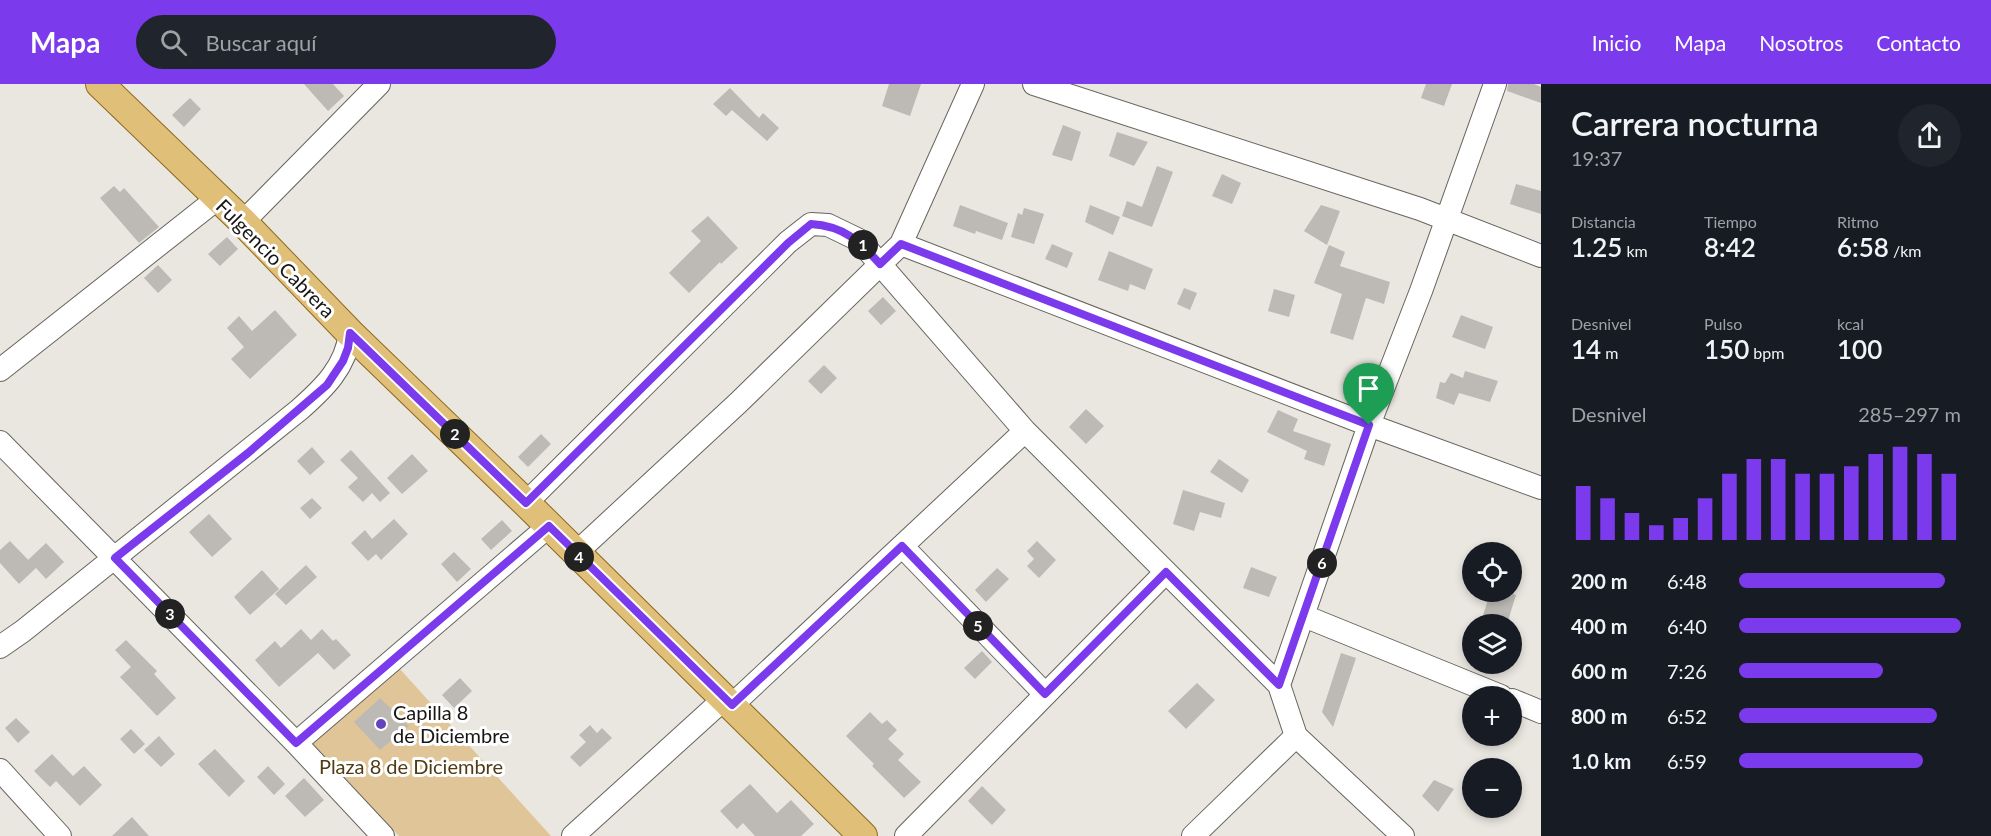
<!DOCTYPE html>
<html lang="es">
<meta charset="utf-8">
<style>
:root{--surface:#171b24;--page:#20242c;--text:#f1f3f6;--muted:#9ea1a6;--accent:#7c3aed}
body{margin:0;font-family:Lato,sans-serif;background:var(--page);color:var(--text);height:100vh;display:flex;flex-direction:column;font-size:22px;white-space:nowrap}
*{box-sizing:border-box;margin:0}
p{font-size:20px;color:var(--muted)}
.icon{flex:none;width:33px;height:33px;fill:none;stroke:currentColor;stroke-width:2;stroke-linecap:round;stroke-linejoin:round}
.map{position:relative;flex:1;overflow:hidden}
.side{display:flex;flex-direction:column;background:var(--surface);width:450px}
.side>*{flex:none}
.tools{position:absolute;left:1462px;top:458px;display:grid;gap:12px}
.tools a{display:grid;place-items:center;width:60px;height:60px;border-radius:50%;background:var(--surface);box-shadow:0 3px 9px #0003;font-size:30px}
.pin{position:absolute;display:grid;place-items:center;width:51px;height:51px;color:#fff;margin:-62px -26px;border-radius:50% 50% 50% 0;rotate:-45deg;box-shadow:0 0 6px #0007}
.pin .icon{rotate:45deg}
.km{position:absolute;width:30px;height:30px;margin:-15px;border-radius:50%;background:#222;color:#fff;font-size:16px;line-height:30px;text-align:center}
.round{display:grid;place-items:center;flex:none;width:63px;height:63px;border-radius:32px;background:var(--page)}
.summary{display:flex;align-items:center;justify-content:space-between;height:102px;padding:0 30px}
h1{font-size:33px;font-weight:600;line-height:45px}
.figures{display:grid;grid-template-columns:repeat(3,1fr);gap:9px;height:102px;padding:6px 30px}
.figures div{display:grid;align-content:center}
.figures b{font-size:26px;font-weight:600}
.figures small{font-size:16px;font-weight:400}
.figures p{font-size:16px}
.chart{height:168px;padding:12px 30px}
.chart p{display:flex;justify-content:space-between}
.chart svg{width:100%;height:108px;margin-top:6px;stroke:var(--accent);stroke-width:6}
ul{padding:0 30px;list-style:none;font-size:20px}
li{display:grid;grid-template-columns:96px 72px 1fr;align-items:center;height:45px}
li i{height:15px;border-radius:8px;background:var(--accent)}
header{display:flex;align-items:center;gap:36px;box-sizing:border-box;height:84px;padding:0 30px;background:var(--accent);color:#fff}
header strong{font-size:28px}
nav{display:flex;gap:33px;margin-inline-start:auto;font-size:21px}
.search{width:420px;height:54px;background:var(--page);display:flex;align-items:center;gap:15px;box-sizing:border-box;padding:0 21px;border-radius:33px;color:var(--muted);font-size:22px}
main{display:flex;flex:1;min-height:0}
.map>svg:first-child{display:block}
</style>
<header>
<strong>Mapa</strong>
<div class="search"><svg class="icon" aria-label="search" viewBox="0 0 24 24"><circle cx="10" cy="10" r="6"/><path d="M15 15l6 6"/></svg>Buscar aquí</div>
<nav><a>Inicio</a><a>Mapa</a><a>Nosotros</a><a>Contacto</a></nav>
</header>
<main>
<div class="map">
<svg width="1541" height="752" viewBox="0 0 1541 752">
<rect width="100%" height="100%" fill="#eae6e0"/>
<path fill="#e0c598" d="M399 584 551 752H399L311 658Z"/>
<path fill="#bdb9b4" d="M304 0H333L344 12 328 27Z
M889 0H921L910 32 882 22Z
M1426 0H1452L1444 22 1421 14Z
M1508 0H1534L1541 3V19L1507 7Z
M730 4 759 34 763 29 779 44 767 57 732 26 726 32 713 20Z
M190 14 201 25 184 43 172 31Z
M1063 41 1081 48 1072 77 1052 71Z
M1117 48 1148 58 1134 82 1109 72Z
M1157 82 1173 88 1152 143 1122 132 1127 117 1142 123Z
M1222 90 1241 99 1232 120 1212 112Z
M1516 100 1541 107V130L1510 120Z
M114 102 120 108 124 104 159 143 139 159 100 114Z
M960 121 1008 139 1002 156 976 147 975 150 953 142Z
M1090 121 1120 133 1113 151 1085 138Z
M1321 121 1340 127 1327 161 1304 147Z
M1024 124 1044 130 1034 160 1011 153 1018 129 1022 131Z
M708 132 738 164 721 180 720 178 689 209 669 189 701 157 691 147Z
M227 153 238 165 220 182 208 170Z
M1052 160 1073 169 1067 184 1045 175Z
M1329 161 1345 168 1340 182 1390 198 1384 220 1366 214 1353 256 1330 249 1342 210 1314 199Z
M1109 167 1153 185 1145 206 1130 200 1128 207 1098 196Z
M158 181 172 196 158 209 144 194Z
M1184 204 1197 209 1190 226 1177 220Z
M1274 205 1295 211 1289 233 1268 227Z
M883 213 896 227 881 241 868 227Z
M275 226 297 251 250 295 231 275 244 263 227 244 239 232 252 247Z
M1461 231 1493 243 1485 265 1452 253Z
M824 281 837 294 821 310 808 297Z
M1465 287 1498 297 1490 318 1459 309 1454 321 1436 314 1440 298 1445 299 1451 289 1463 294Z
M1086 325 1104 342 1086 360 1069 343Z
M1278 326 1298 335 1293 347 1331 360 1324 382 1304 375 1307 367 1267 348Z
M541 350 551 360 528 383 518 373Z
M312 363 325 378 310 391 297 377Z
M351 366 390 409 380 418 372 409 363 418 348 403 358 394 340 376Z
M412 370 428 387 402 410 387 394Z
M1219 375 1249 396 1242 409 1210 388Z
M1183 406 1225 419 1221 434 1200 428 1194 447 1173 440Z
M312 414 322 424 310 435 300 424Z
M209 430 232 455 212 473 189 448Z
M394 435 408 450 381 476 376 470 368 477 351 459 365 446 372 455Z
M502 436 512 447 491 466 481 455Z
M10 457 35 483 28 476 46 459 64 478 46 495 36 484 19 500 0 479V466Z
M1037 457 1056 476 1039 494 1027 482 1034 475 1027 467Z
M454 468 471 485 457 498 441 480Z
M306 481 317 493 286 521 275 510Z
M1251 483 1277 493 1269 513 1243 504Z
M997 484 1009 495 986 518 975 506Z
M262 486 279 505 250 531 234 513Z
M1495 507H1502L1516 511 1507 540H1480L1490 510 1493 511Z
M301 545 311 556 322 545 333 557 336 555 351 571 334 586 318 569 279 603 255 576 275 557 281 564Z
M126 556 157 587 154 590 176 614 157 632 120 593 131 583 115 566Z
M982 567 992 578 975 595 964 584Z
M1341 569 1356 574 1333 643 1322 628Z
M460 594 472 607 454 624 442 611Z
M1197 599 1215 616 1186 645 1168 627Z
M380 614 409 642 380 666 354 638Z
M870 628 882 640 887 636 897 646 888 655 904 670 898 676 921 698 904 714 872 682 874 680 846 652Z
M16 634 30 648 18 659 5 644Z
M590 641 597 649 602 644 612 654 580 683 570 673 586 658 579 651Z
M131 645 145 660 134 670 120 655Z
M159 652 175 670 161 683 144 666Z
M215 665 245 697 229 713 198 680Z
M52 670 73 692 84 682 102 701 80 722 56 697 50 703 34 687Z
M268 682 285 700 274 711 257 693Z
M304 694 324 716 305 733 285 712Z
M1434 696 1454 705 1438 728 1422 712Z
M750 700 777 729 791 716 814 740 801 752H755L743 739 737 745 720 727Z
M982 702 1006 726 992 741 968 717Z
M132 733 149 752H112Z"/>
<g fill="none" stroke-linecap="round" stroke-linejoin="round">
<defs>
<path id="minor" d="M1034 0 1420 125 1541 172
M243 138 379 0
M901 160 1369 341 1541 404
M0 286 218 114
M0 358 296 659 383 752
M526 419 788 158 811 140 828 141 859 156 1025 347 1279 601
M902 462 1045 610
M576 469 738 319 901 160 973 0
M1304 532 1501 612
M0 563 23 547 299 326C324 304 346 283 350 249
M1512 616 1541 628
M732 621 1025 347
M296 659 549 442
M0 686 60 752
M573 752 724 615
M906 752 1166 488
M1193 752 1296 652
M1403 752 1296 652 1279 601 1369 341 1421 207 1495 0"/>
<path id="major" d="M100 0 243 138 350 249 526 419 863 752"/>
</defs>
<use href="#minor" stroke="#67645e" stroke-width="24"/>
<use href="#major" stroke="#8d691c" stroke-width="30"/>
<use href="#minor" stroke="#fff" stroke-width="22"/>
<use href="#major" stroke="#e0bf79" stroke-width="28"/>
</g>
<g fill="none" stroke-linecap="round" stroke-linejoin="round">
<defs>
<path id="route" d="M811 140C844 142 859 157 880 180L901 160 1369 341 1279 601 1166 488 1045 610 902 462 732 621 549 442 296 659 115 474 248 369 327 301 343 277 348 264 350 249 526 419 788 159Z"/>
</defs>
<use href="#route" stroke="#fff" stroke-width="12"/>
<use href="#route" stroke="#7c3aed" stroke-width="8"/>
</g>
<circle fill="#6344bc" stroke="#fff" stroke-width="2" cx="381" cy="640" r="6"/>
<g text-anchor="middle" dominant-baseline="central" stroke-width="6" stroke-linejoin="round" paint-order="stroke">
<g font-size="20" fill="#171614" stroke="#fff">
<text transform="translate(276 174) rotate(45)">Fulgencio Cabrera</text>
</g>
<g font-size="20" fill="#171614" stroke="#fff" text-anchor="start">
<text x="393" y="628">Capilla 8<tspan x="393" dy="23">de Diciembre</tspan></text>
</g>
<g font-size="20" fill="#4f3b14" stroke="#fff">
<text x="411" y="682">Plaza 8 de Diciembre</text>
</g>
</g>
</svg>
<div class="tools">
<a><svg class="icon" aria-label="locate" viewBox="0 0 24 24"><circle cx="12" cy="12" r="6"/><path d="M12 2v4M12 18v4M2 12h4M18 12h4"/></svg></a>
<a><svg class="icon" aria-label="layers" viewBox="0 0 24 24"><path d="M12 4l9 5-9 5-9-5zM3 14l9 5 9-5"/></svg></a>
<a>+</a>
<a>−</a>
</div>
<div class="pin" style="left:1369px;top:341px;background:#1e9e55"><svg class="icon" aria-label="arrive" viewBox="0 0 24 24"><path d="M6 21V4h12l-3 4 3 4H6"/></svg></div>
<b class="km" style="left:863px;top:161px">1</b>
<b class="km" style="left:455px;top:350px">2</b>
<b class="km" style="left:170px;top:530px">3</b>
<b class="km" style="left:579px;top:473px">4</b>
<b class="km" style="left:978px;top:542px">5</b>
<b class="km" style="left:1322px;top:479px">6</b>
</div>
<section class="side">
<div class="summary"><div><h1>Carrera nocturna</h1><p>19:37</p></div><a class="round"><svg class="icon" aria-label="share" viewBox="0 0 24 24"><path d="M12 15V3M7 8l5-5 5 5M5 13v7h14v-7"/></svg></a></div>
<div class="figures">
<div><p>Distancia</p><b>1.25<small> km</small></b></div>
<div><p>Tiempo</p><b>8:42</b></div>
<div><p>Ritmo</p><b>6:58<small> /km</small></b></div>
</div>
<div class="figures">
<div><p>Desnivel</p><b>14<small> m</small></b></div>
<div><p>Pulso</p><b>150<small> bpm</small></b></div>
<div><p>kcal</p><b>100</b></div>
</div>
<div class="chart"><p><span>Desnivel</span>285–297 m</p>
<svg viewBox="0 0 160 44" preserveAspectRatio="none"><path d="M5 44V22M15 44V27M25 44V33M35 44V38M45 44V35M55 44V27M65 44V17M75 44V11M85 44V11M95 44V17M105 44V17M115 44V14M125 44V9M135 44V6M145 44V9M155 44V17"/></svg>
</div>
<ul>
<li><b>200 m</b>6:48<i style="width:93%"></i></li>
<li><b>400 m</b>6:40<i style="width:100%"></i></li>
<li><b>600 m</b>7:26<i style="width:65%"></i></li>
<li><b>800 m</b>6:52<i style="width:89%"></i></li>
<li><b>1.0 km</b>6:59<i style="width:83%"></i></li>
</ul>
</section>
</main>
